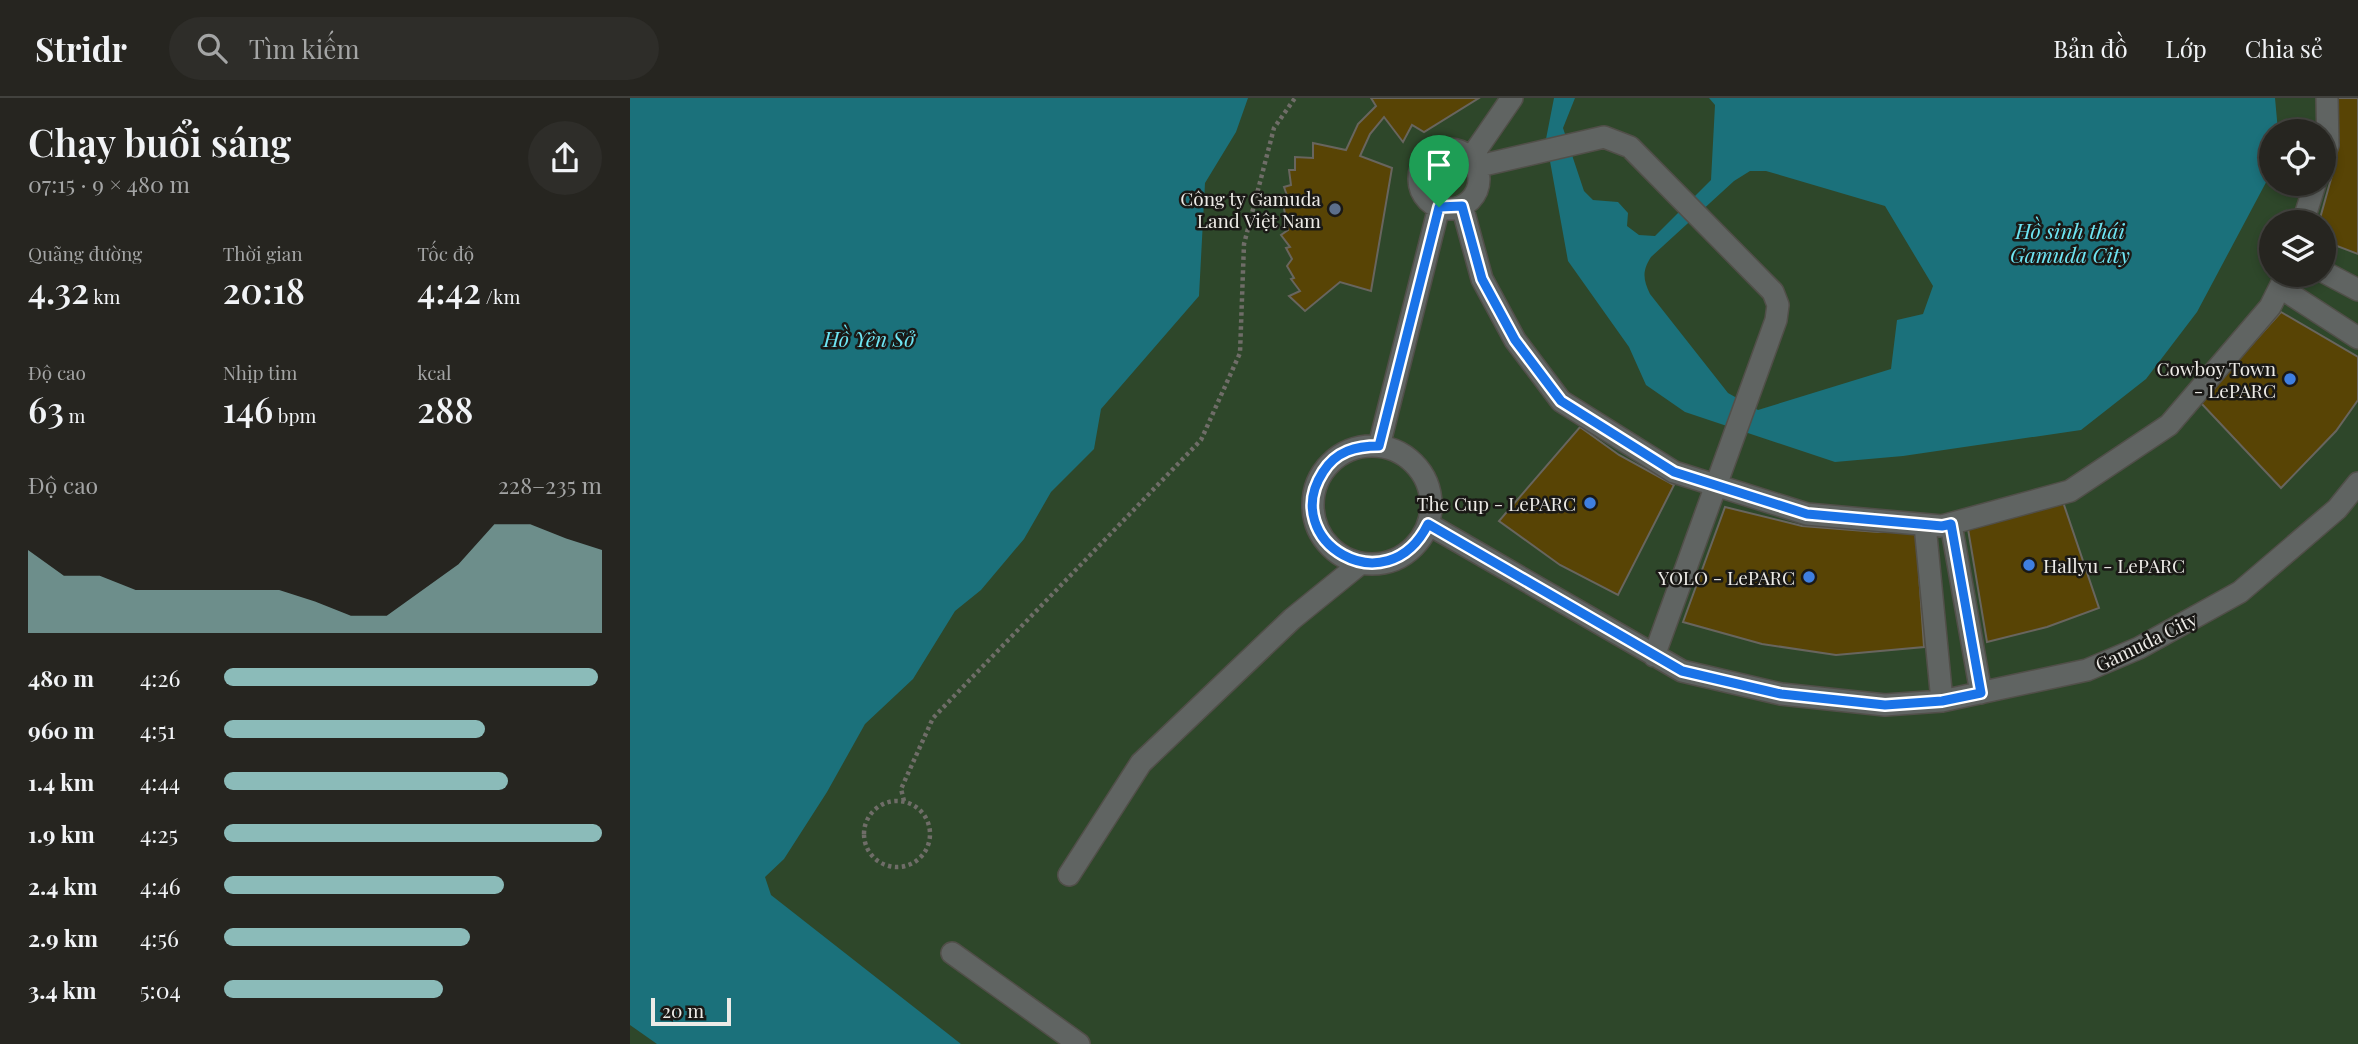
<!DOCTYPE html>
<html lang="vi">
<meta charset="utf-8">
<style>
:root{--surface:#262520;--page:#2e2d29;--text:#f1f3f6;--muted:#a4a5a5;--line:#42423e;--accent:#8bbbb9}
body{margin:0;font-family:"Playfair Display",serif;background:var(--page);color:var(--text);height:100vh;display:flex;flex-direction:column;font-size:26px;white-space:nowrap}
*{box-sizing:border-box;margin:0}
p{font-size:23px;color:var(--muted)}
.icon{flex:none;width:38px;height:38px;fill:none;stroke:currentColor;stroke-width:2;stroke-linecap:round;stroke-linejoin:round}
.map{position:relative;flex:1;overflow:hidden}
.side{display:flex;flex-direction:column;background:var(--surface);width:630px}
.side>*{flex:none}
.tools{position:absolute;left:1629px;top:21px;display:grid;gap:14px}
.tools a{display:grid;place-items:center;width:77px;height:77px;border-radius:50%;background:var(--surface);box-shadow:0 4px 10px #0003,0 0 0 2px var(--line);font-size:35px}
.scale{position:absolute;left:21px;bottom:18px;width:80px;box-sizing:border-box;padding-left:7px;border:4px solid #edebe7;border-top:0;font-size:19px;line-height:24px;white-space:nowrap;color:#edebe7;-webkit-text-stroke:5px #1a1916;paint-order:stroke}
.pin{position:absolute;display:grid;place-items:center;width:60px;height:60px;color:#fff;margin:-72px -30px;border-radius:50% 50% 50% 0;rotate:-45deg;box-shadow:0 0 7px #0007}
.pin .icon{rotate:45deg}
.round{display:grid;place-items:center;flex:none;width:74px;height:74px;border-radius:37px;background:var(--page)}
.headline{display:flex;align-items:center;justify-content:space-between;height:119px;padding:0 28px}
h1{font-size:38px;font-weight:600;line-height:52px}
.figures{display:grid;grid-template-columns:repeat(3,1fr);gap:10px;height:119px;padding:7px 28px}
.figures div{display:grid;align-content:center}
.figures b{font-size:35px;font-weight:600}
.figures small{font-size:19px;font-weight:400}
.figures p{font-size:19px}
.chart{height:196px;padding:14px 28px}
.chart p{display:flex;justify-content:space-between}
.chart svg{width:100%;height:126px;margin-top:7px;fill:var(--accent);opacity:.7}
ul{padding:0 28px;list-style:none;font-size:23px}
li{display:grid;grid-template-columns:112px 84px 1fr;align-items:center;height:52px}
li i{height:18px;border-radius:9px;background:var(--accent)}
header{display:flex;align-items:center;gap:42px;box-sizing:border-box;height:98px;padding:0 35px;background:var(--surface);border-bottom:2px solid var(--line)}
header strong{font-size:33px}
nav{display:flex;gap:38px;margin-inline-start:auto;font-size:24px}
.search{width:490px;height:63px;background:var(--page);display:flex;align-items:center;gap:18px;box-sizing:border-box;padding:0 24px;border-radius:38px;color:var(--muted);font-size:26px}
main{display:flex;flex:1;min-height:0}
.map>svg:first-child{display:block}
</style>
<header>
<strong>Stridr</strong>
<div class="search"><svg class="icon" aria-label="search" viewBox="0 0 24 24"><circle cx="10" cy="10" r="6"/><path d="M15 15l6 6"/></svg>Tìm kiếm</div>
<nav><a>Bản đồ</a><a>Lớp</a><a>Chia sẻ</a></nav>
</header>
<main>
<section class="side">
<div class="headline"><div><h1>Chạy buổi sáng</h1><p>07:15 · 9 × 480 m</p></div><a class="round"><svg class="icon" aria-label="share" viewBox="0 0 24 24"><path d="M12 15V3M7 8l5-5 5 5M5 13v7h14v-7"/></svg></a></div>
<div class="figures">
<div><p>Quãng đường</p><b>4.32<small> km</small></b></div>
<div><p>Thời gian</p><b>20:18</b></div>
<div><p>Tốc độ</p><b>4:42<small> /km</small></b></div>
</div>
<div class="figures">
<div><p>Độ cao</p><b>63<small> m</small></b></div>
<div><p>Nhịp tim</p><b>146<small> bpm</small></b></div>
<div><p>kcal</p><b>288</b></div>
</div>
<div class="chart"><p><span>Độ cao</span>228–235 m</p>
<svg viewBox="0 0 160 44" preserveAspectRatio="none"><path d="M0 44V15L10 24L20 24L30 29L40 29L50 29L60 29L70 29L80 33L90 38L100 38L110 29L120 20L130 6L140 6L150 11L160 15V44z"/></svg>
</div>
<ul>
<li><b>480 m</b>4:26<i style="width:99%"></i></li>
<li><b>960 m</b>4:51<i style="width:69%"></i></li>
<li><b>1.4 km</b>4:44<i style="width:75%"></i></li>
<li><b>1.9 km</b>4:25<i style="width:100%"></i></li>
<li><b>2.4 km</b>4:46<i style="width:74%"></i></li>
<li><b>2.9 km</b>4:56<i style="width:65%"></i></li>
<li><b>3.4 km</b>5:04<i style="width:58%"></i></li>
</ul>
</section>
<div class="map">
<svg width="1728" height="946" viewBox="0 0 1728 946">
<rect width="100%" height="100%" fill="#33312b"/>
<path fill="#2e472a" fill-rule="evenodd" d="M0 0H1728V946H0ZM1642 33H1694V86H1642ZM1642 124H1694V177H1642Z"/>
<path fill="#1b717b" fill-rule="evenodd" d="M0 0H618L606 34 575 85 569 198 471 311 464 351 421 394 394 441 351 492 325 513 283 581 235 626 197 694 154 761 135 779 141 797 331 946H27L0 927Z
M924 0H945L933 30 954 93 963 102 988 104 998 115 997 128 1009 137 1025 138 1081 82 1085 7 1079 0H1645L1648 33H1642L1641 75 1567 214 1516 281 1451 332 1273 358 1205 364 1055 314 1016 287 999 249 938 163 916 41ZM1120 73H1136L1255 108 1303 188 1293 216 1267 222 1261 271 1128 312 1098 295 1020 196C1013 181 1012 173 1021 159L1104 83Z"/>
<path fill="#584405" stroke="#68655e" stroke-width="2" d="M741 0H849L794 34 782 27 773 44 754 19 740 36 730 58 762 70 741 193 710 184 675 213 659 198 670 193 661 181 664 180 657 168 662 161 656 150 660 149 651 137 658 132 653 105 659 103 654 89 661 87 659 72H665V59L683 60V45L716 52 728 26 746 8Z
M1708 0H1728V156L1694 143V124H1689L1706 63Z
M1651 214 1728 259V302L1706 333 1651 390 1570 304Z
M950 329 989 357 1044 387 988 497 930 467 869 423Z
M1432 401 1469 510 1417 529 1357 544 1337 425Z
M1095 409 1172 428 1248 434 1286 431 1294 549 1206 557 1132 546 1053 524Z"/>
<g fill="none" stroke-linecap="round" stroke-linejoin="round">
<defs>
<path id="minor" d="M789 81a30 30 0 1 1 60 0a30 30 0 1 1-60 0Z
M1694 58 1698 47 1697 0
M840 61 882 0
M845 69 974 39 1000 49 1143 194 1148 207 1146 222 1024 558
M832 108 852 181 885 242 931 303 1044 374 1177 416 1312 428 1440 393 1539 327 1640 209 1656 177
M1673 124 1685 86
M1694 174 1728 192
M1651 190 1728 240
M683 407a59 59 0 1 1 118 0a59 59 0 1 1-118 0Z
M749 348 809 109
M798 426 1052 573 1151 596 1255 607 1312 603 1457 572 1509 550 1610 494 1707 411 1728 385
M1321 426 1351 595
M1295 427 1312 603
M439 777 511 665 662 521 731 465
M322 855 449 946"/>
</defs>
<use href="#minor" stroke="#514f49" stroke-width="24"/>
<path stroke="#6f6d68" stroke-width="4.5" stroke-dasharray="3.5 3.5" stroke-linecap="butt" d="M274 703 271 691 303 620 571 342 610 255 614 146 644 30 665 0
M234 736a33 33 0 1 1 66 0a33 33 0 1 1-66 0Z"/>
<use href="#minor" stroke="#606462" stroke-width="21"/>
</g>
<g fill="none" stroke-linecap="round" stroke-linejoin="round">
<defs>
<path id="route" d="M832 108 852 181 885 242 931 303 1044 374 1177 416 1312 428 1321 426 1351 595 1312 603 1255 607 1151 596 1052 573 798 426C757 509 648 443 693 374 706 353 726 348 749 348L809 109Z"/>
</defs>
<use href="#route" stroke="#fff" stroke-width="14"/>
<use href="#route" stroke="#1a73e8" stroke-width="9"/>
</g>
<circle fill="#5c6f8a" stroke="#1a1916" stroke-width="2.5" cx="705" cy="111" r="7"/>
<g fill="#3f7fe0" stroke="#1a1916" stroke-width="2.5">
<circle cx="1660" cy="281" r="7"/>
<circle cx="960" cy="405" r="7"/>
<circle cx="1399" cy="467" r="7"/>
<circle cx="1179" cy="479" r="7"/>
</g>
<g text-anchor="middle" dominant-baseline="central" stroke-width="5" stroke-linejoin="round" paint-order="stroke">
<g font-size="19" fill="#edebe7" stroke="#1a1916" text-anchor="end">
<text x="691" y="100">Công ty Gamuda<tspan x="691" dy="22">Land Việt Nam</tspan></text>
<text x="1646" y="270">Cowboy Town<tspan x="1646" dy="22">- LePARC</tspan></text>
<text x="946" y="405">The Cup - LePARC</text>
<text x="1413" y="467" text-anchor="start">Hallyu - LePARC</text>
<text x="1165" y="479">YOLO - LePARC</text>
</g>
<g font-size="19" fill="#edebe7" stroke="#1a1916">
<text transform="translate(1516 543) rotate(-26)">Gamuda City</text>
</g>
<g font-size="21" font-style="italic" fill="#6fe6f4" stroke="#1a1916">
<text x="1440" y="132">Hồ sinh thái<tspan x="1440" dy="24">Gamuda City</tspan></text>
<text x="239" y="240">Hồ Yên Sở</text>
</g>
</g>
</svg>
<div class="tools">
<a><svg class="icon" aria-label="locate" viewBox="0 0 24 24"><circle cx="12" cy="12" r="6"/><path d="M12 2v4M12 18v4M2 12h4M18 12h4"/></svg></a>
<a><svg class="icon" aria-label="layers" viewBox="0 0 24 24"><path d="M12 4l9 5-9 5-9-5zM3 14l9 5 9-5"/></svg></a>
</div>
<div class="scale">20 m</div>
<div class="pin" style="left:809px;top:109px;background:#1e9e55"><svg class="icon" aria-label="arrive" viewBox="0 0 24 24"><path d="M6 21V4h12l-3 4 3 4H6"/></svg></div>
</div>
</main>
